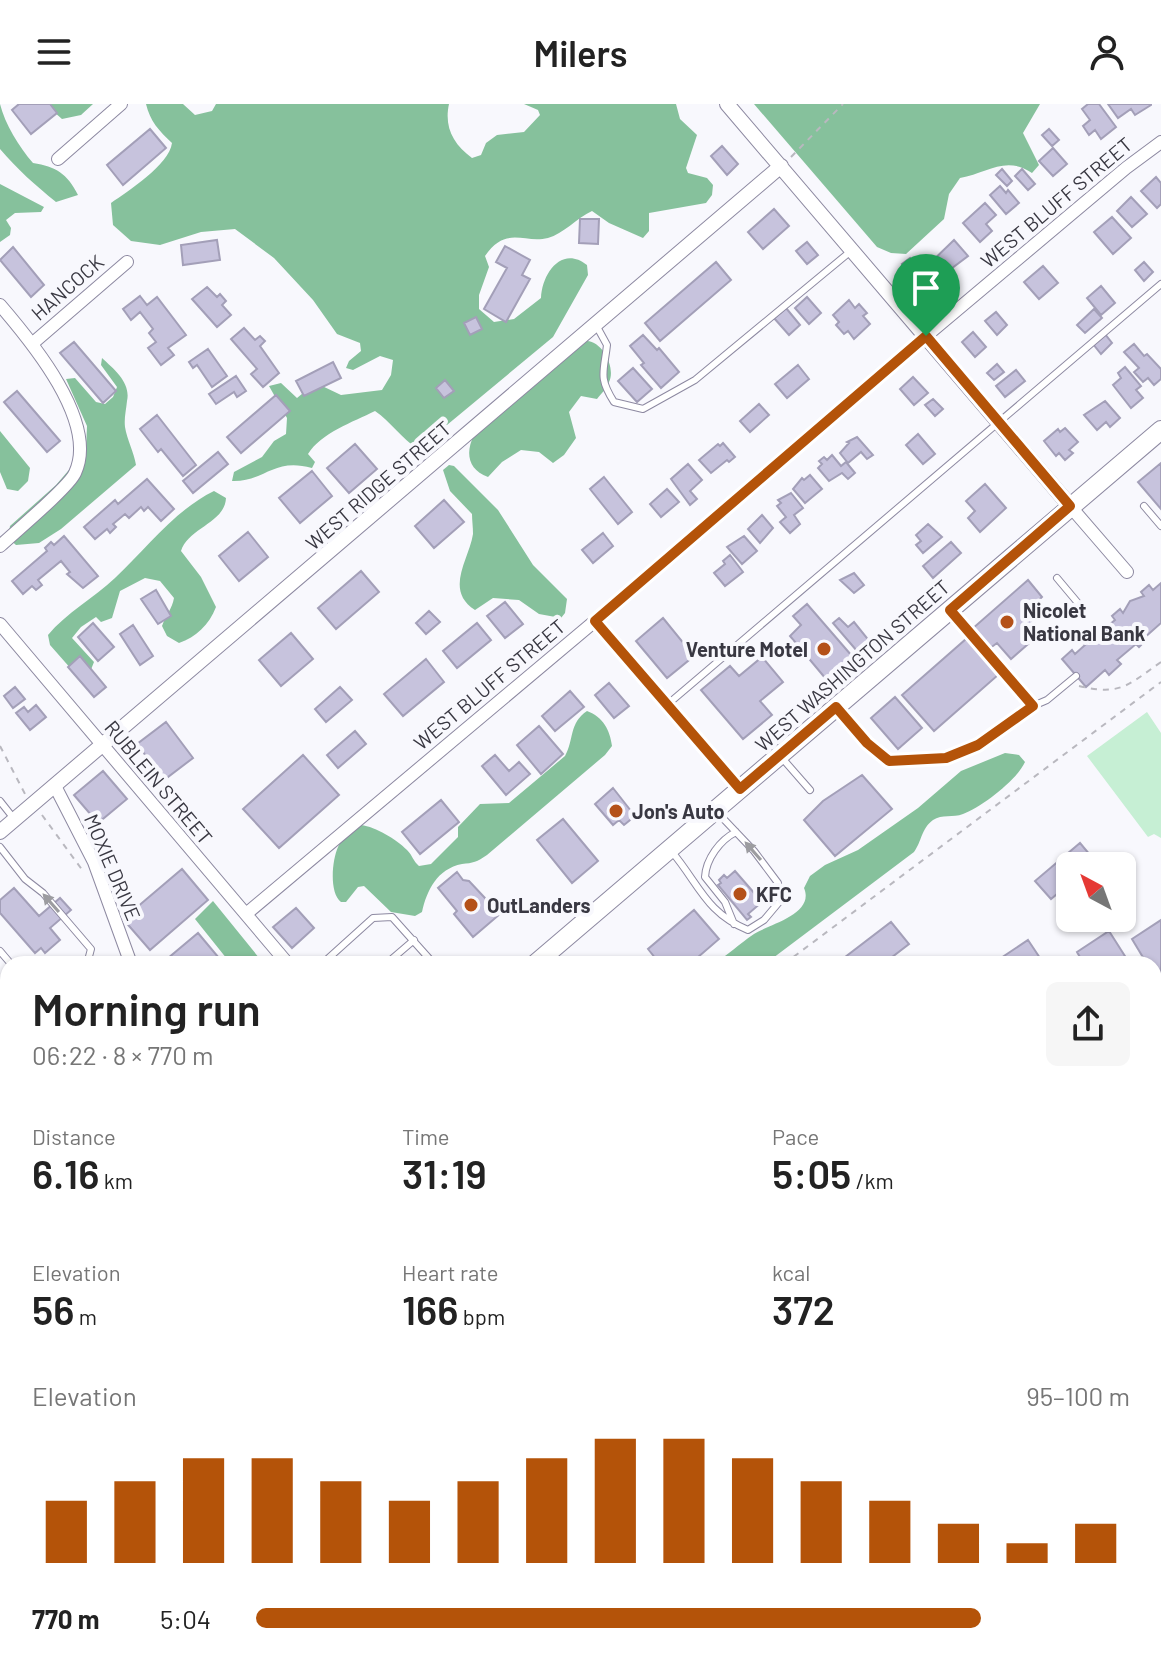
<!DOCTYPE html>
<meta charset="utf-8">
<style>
:root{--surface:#fff;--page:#f6f6f6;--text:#222;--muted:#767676;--accent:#b45309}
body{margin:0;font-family:Barlow,sans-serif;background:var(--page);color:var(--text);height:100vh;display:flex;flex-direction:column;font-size:30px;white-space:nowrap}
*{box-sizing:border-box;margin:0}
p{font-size:26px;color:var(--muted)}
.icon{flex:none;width:44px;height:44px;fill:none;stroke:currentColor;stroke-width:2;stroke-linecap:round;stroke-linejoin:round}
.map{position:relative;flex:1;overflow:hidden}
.details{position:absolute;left:0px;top:852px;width:1162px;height:708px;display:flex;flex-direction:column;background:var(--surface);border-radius:24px 24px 0 0;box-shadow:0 2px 6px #0004}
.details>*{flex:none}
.needle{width:52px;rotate:319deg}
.buttons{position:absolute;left:1056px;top:748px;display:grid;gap:16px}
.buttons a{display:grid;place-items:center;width:80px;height:80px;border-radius:12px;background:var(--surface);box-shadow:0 2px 6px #0004;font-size:40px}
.pin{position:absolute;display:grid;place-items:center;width:68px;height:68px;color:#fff;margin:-82px -34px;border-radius:50% 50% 50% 0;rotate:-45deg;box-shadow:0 0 8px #0007}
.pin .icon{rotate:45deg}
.round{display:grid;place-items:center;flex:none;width:84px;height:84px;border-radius:12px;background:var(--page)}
.head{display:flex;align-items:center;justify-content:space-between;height:136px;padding:0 32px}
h1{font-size:44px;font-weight:600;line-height:60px}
.stats{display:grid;grid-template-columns:repeat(3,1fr);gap:12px;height:136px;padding:8px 32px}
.stats div{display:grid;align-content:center}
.stats b{font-size:40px;font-weight:600}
.stats small{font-size:22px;font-weight:400}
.stats p{font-size:22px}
.chart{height:224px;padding:16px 32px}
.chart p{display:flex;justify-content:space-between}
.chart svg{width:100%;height:144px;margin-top:8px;stroke:var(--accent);stroke-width:6}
ul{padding:0 32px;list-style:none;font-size:26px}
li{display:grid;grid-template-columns:128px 96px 1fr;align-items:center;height:60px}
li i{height:20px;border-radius:10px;background:var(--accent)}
header{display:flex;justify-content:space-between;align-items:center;height:104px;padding:0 32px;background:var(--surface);font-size:36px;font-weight:600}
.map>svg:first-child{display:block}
</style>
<header><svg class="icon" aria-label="menu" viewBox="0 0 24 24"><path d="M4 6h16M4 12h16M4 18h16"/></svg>Milers<svg class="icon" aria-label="person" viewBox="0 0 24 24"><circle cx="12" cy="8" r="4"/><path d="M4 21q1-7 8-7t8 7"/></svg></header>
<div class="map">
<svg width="1161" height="1560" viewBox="0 0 1161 1560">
<rect width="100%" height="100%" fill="#f8f8fd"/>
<path fill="#c6efd4" d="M1147 608 1161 629V734L1154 730 1148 733 1087 652Z"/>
<path fill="#86c19c" d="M0 0C5 20 19 43 33 59 56 63 67 69 78 91L56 98C35 81 17 65 0 45Z
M45 0H93L81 11 62 15Z
M146 0H183L195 11 212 7 216 0H449C444 23 453 40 472 54L481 51 486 39 497 31 524 28 540 11 538 6 524 0H676L680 15 697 31 686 64 688 69 707 74 713 81 712 91 706 99 649 109V127L643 134 609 119 592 107C577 114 563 130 548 134 524 140 506 121 485 152L489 163 479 191V205L494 218 514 215 541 194C542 169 562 141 587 161L588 171 553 233 418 345C401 334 391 318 375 307 353 318 321 329 308 350L315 358 312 364C273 353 265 378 232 377L234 368 262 353 274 337 286 330 287 314 269 282 281 279 297 294 308 285 320 281 341 291 382 286 391 271 393 256 380 252 353 266 346 264 349 257 361 247 360 239 337 230 313 196 274 154 235 125 201 128 160 141 131 137 113 121 111 99C128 87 169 61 172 39 159 27 150 17 146 0Z
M754 0H1040L1023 29 1039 61 1032 69C1006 51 987 69 960 74L949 90 944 115 906 150 891 149 877 143Z
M0 80 44 103 41 108 15 109 6 116 11 124 10 131 0 138Z
M587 237C603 238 616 264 609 278 607 284 601 290 597 295L581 292 569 308 576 334 564 351 553 359 539 348 521 346 502 358 488 373C468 366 465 349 474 331Z
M102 254C115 266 131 279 127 297 126 307 124 314 125 323 127 336 134 348 136 361L61 425 39 439 16 441 8 434 10 422 56 381 86 346 87 322 66 275 75 274 96 298 105 300 113 293 117 283 101 261Z
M0 327 30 364 28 377 18 387 7 385 0 368Z
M449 361 454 362 498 406 533 461 567 495 565 509 561 514 539 510 519 496 493 494 475 506C444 486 469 456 473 430 473 423 472 416 472 410L450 387 443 366Z
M214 387 226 394C225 419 188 424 181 447L201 473 216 503C209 521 196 533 179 539L167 532 162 522C166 511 172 505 174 494L160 477 145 474 120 487 112 514 101 518 96 513 81 523 72 534 94 558 90 568 72 566 50 541 48 531C66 509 94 494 115 474 147 444 175 406 214 387Z
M587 607C603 613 610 626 612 642L605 651 487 751C477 758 473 759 462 760 437 765 427 786 422 808L415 812 391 808 364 782 358 783 346 798H341C329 789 332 756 338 743 341 734 354 727 361 721 376 723 396 735 407 746 413 752 413 757 419 762L431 760 458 733V723L480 700 509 699 565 652C574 636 569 619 587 607Z
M1005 649 1019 651 1025 658C1017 676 982 703 963 710 953 714 942 710 933 716 921 725 922 737 914 748L765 860H713C728 851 739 840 754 830 770 820 815 810 804 784L810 772 825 761 858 746 918 704 961 667Z
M213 797 264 860H231L195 815Z
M1161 1175V1363L1154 1368V1179Z
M970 1552H1061V1560H977Z"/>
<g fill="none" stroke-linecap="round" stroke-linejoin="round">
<path stroke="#a0d3ff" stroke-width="4" d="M1154 934 1161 931"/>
</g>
<path fill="#c7c3dd" stroke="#a39fb8" stroke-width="2" d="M19 0H50L57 9 31 30 12 6Z
M1088 0H1099L1116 23 1101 35 1095 26 1089 31 1083 22 1090 16 1082 5Z
M1108 0H1151V1L1135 11 1131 5 1118 14Z
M150 25 166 44 123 81 107 61Z
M1049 25 1059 36 1052 42 1042 31Z
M722 42 738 60 727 71 711 52Z
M1053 44 1067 60 1053 72 1039 57Z
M1002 65 1012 77 1007 82 996 71Z
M1022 65 1035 80 1028 86 1015 72Z
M1156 73 1161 79V100L1157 104 1141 87Z
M1000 82 1006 89 1008 86 1019 99 1006 110 990 91Z
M1131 93 1147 110 1132 123 1117 107Z
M985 99 996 111 986 120 992 127 980 138 963 119Z
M774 105 789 122 763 145 748 128Z
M1112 113 1131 134 1113 150 1094 128Z
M580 115H599L598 140 579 139Z
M217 136 220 156 183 161 181 141Z
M954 136 968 152 935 177 924 165Z
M807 138 818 151 807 160 796 147Z
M505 142 530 156 522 171 530 175 506 218 484 205 507 164 496 158Z
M13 143 44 181 31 193 0 156Z
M910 154 918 163 910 170 902 160Z
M716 158 731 176 660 237 645 219Z
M1144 158 1153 168 1144 177 1135 166Z
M1043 162 1058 179 1039 195 1024 178Z
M1101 182 1115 199 1101 211 1087 194Z
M207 183 217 193 220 190 226 197 222 201 231 211 217 223 192 195Z
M140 192 147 201 157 193 186 231 168 244 174 251 161 261 148 244 156 238 149 229 153 225 140 208 131 216 123 205Z
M807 193 821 209 809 220 795 204Z
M849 196 855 204 859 200 867 209 863 212 870 220 854 235 848 227 844 230 836 221 839 218 833 211Z
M786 204 800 221 789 231 774 214Z
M1094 205 1102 214 1085 229 1077 221Z
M996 208 1007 221 997 231 985 217Z
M476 213 482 225 470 231 464 219Z
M244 224 255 236 260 232 265 237 260 242 279 269 263 283 251 270 257 265 231 235Z
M973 228 986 243 975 253 962 238Z
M1105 230 1112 239 1101 250 1093 240Z
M643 231 657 246 659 244 679 268 661 284 641 261 644 259 630 242Z
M74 238 116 287 103 299 60 249Z
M1134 240 1144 252 1147 250 1161 265V275L1154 281 1148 274 1143 278 1134 268 1139 264 1124 248Z
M208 245 227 272 212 283 197 261 193 264 189 258Z
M333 258 341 274 304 292 296 277Z
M997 260 1004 268 994 276 987 269Z
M798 261 809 275 787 294 775 280Z
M1125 263 1141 282 1136 286 1143 294 1131 304 1113 281 1121 274 1118 269Z
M633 264 652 285 637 298 618 277Z
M1016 266 1025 277 1005 293 996 282Z
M236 272 246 287 237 293 234 288 216 300 209 290Z
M913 273 928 289 914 301 900 285Z
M445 276 454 287 444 294 436 284Z
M17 287 60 337 47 348 4 298Z
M276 291 290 307 241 349 227 333Z
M933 295 943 305 935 312 925 301Z
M1105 297 1120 314 1110 323 1106 318 1097 326 1084 311Z
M759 300 769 311 750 328 740 317Z
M157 311 196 361 183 372 161 345 158 348 140 325Z
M1065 324 1078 338 1069 346 1073 349 1065 356 1059 349 1056 352 1044 337 1058 325 1060 328Z
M918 330 935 350 923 360 906 341Z
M857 333 873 351 867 355 861 348 848 359 840 349 849 339 847 338Z
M723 339 735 353 729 358 727 356 711 369 699 356 718 340 720 342Z
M355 340 377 365 349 389 327 364Z
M218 348 228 360 193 389 183 377Z
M832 351 841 362 846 358 855 369 848 375 842 369 829 377 818 364 822 360 819 357 824 353 827 356Z
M1161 359V405L1138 378Z
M688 360 702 376 690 387 697 395 690 401 671 375Z
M312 367 332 392 300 419 279 394Z
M810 371 822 385 805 399 793 385 802 374 804 376Z
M604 373 632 408 618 420 590 385Z
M147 375 174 405 161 417 148 403 144 407 141 403 129 414 125 410 113 420 116 423 110 429 107 425 95 435 84 423 115 396 118 400Z
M985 380 1006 404 980 428 968 414 975 407 966 397Z
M667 385 679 398 661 413 650 400Z
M791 389 803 404 794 411 800 420 790 429 780 418 786 413 777 402 781 399 778 396Z
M444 396 464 418 434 444 415 422Z
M762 411 773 424 760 439 748 425Z
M928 420 942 433 923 449 916 441 921 437 916 431Z
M248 428 268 453 239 477 219 452Z
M603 429 613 442 593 459 582 446Z
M64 432 98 472 83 484 67 470 70 468 61 457 38 476 42 481 36 486 32 482 23 490 12 477 47 447 45 444 51 438 54 441Z
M744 432 757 447 742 460 727 443Z
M951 438 961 449 933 474 923 462Z
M730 451 743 468 725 482 714 469 725 460 723 457Z
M361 467 379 488 336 525 318 504Z
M854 469 864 481 854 489 840 476Z
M1028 476 1042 493 1034 501 1037 504 1028 512 1042 528 1011 555 997 539 989 545 972 525Z
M1161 479V519L1143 535 1145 537 1139 543 1136 540 1117 556 1121 560 1109 571 1105 566 1086 583 1062 555 1072 546 1075 550 1085 541 1082 538 1095 527 1098 530 1115 516 1112 512 1120 505 1123 509 1130 497 1144 492 1141 488 1149 481 1153 486Z
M156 486 171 512 158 520 141 495Z
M505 498 523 520 505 534 487 512Z
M807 500 858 559 831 581 790 532 801 521 793 512Z
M429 507 440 518 426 530 416 519Z
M663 514 694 552 667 574 636 537Z
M839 514 848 523 854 518 875 544 863 554 833 519Z
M93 519 114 543 98 557 78 533Z
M477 519 491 536 457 564 443 547Z
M133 521 153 552 140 561 120 530Z
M291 529 313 555 281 582 259 556Z
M966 535 998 571 934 627 902 591Z
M80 552 106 583 94 593 68 563Z
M762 553 783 578 760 597 772 611 743 635 701 586 730 562 739 572Z
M426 555 444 578 403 612 384 590Z
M609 579 629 602 614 614 595 591Z
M15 583 25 595 13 604 4 592Z
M340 583 352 596 326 618 315 605Z
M570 587 584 603 555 627 542 612Z
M895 593 922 624 898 645 871 614Z
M36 601 46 613 30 626 16 609 24 603 28 608Z
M166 618 193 654 164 676 137 640Z
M539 622 563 650 541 670 517 641Z
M355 627 366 640 338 664 327 651Z
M303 651 339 691 279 744 243 705Z
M495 651 509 667 519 658 530 670 506 691 482 662Z
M103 667 127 695 98 719 74 691Z
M862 671 892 705 835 752 804 716 823 697Z
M613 684 635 712 624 721 619 716 613 721 595 700Z
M441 696 459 718 420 750 402 728Z
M563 715 598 757 572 779 537 736Z
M1080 739 1096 758 1091 762H1070V779L1051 795 1035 777Z
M182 765 208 796 150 846 123 815Z
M735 767 762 798 748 810 751 813 747 816 718 781 721 779 719 776 724 771 727 774Z
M457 768 463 776 469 777 500 810 473 833 454 810 457 807 438 784Z
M14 784 39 812 60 794 71 806 50 824 60 836 45 849 41 844 35 849 0 809V796Z
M296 804 314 824 292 844 273 823Z
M694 806 719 835 690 860H660L648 845Z
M1161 816V881L1154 870V860H1147L1132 835Z
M891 818 909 840 883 860H836Z
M1109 827 1130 860H1084L1077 848Z
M198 829 224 860H161Z
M1028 836 1044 860H992Z
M0 1119 8 1128V1186L0 1192Z
M5 1393 8 1396V1445L0 1436V1398Z
M174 1552H210L216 1560H163Z
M729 1552H772L779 1560H736Z"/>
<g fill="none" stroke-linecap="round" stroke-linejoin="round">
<defs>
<path id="service" d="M596 221 607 241C604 268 598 273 614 298L643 305 695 276 851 147
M1144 402 1161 422
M1057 474 1083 505
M668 600 1161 180
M1033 602 1047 596 1076 572
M838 606 867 639 889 657 946 654 978 641 1033 602 951 507
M782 654 810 686
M0 697 15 716
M0 743 25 775 43 789 91 845 87 860
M672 748C699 780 706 809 748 826L764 816 780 797 778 779 754 747 716 707
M734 820 725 798 705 773C706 755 720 736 736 728
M0 847 11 860
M322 860 373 814 392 813 434 860
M386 860 414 836
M8 1065 4 1069 8 1073
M0 1093 8 1102
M0 1203 8 1212
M0 1231 8 1226
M0 1350 8 1359
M39 1552 45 1560
M250 1552 256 1560
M795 1552 802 1560
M857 1552 864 1560
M128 1560 138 1552
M675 1560 679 1552
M869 1560 878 1552"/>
<path id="minor" d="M58 55 121 0
M0 201C31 237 99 318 75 369 69 383 15 428 0 442
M33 239 127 158
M1070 402 1127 468
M595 517 740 685
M0 520 288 860
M55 682 94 758 131 860
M246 810 595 517 926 232 1126 64 1161 38
M0 1029 8 1023
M1154 1497 1161 1491
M24 1560 35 1552
M1095 1560 1101 1552"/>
<path id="tertiary" d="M727 0 1070 402
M0 728 781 62
M1154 1024 1161 1020"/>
<path id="secondary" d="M0 918 8 927"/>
<path id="primary" d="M535 860 1161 326
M0 1314 8 1307"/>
<path id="trunk" d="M1154 1099 1161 1094
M1154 1152 1161 1148
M439 1560 451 1552
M534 1560 547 1552"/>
</defs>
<use href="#service" stroke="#8d89a1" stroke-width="8"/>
<use href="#minor" stroke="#8d89a1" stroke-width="14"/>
<use href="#tertiary" stroke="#8d89a1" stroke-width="16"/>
<use href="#secondary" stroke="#8d89a1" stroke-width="18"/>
<use href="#primary" stroke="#8d89a1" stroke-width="20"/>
<use href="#trunk" stroke="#8d89a1" stroke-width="22"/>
<path stroke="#b9b8bf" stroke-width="2" stroke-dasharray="6 6" stroke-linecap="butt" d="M791 53 843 0
M1079 582C1121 592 1128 581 1161 558
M0 642 25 690
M42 711 83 767
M784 860 1161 578
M0 891 8 900
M0 947 8 956
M0 1533 8 1529
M585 1560H586"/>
<use href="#service" stroke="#fff" stroke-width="6"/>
<use href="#minor" stroke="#fff" stroke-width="12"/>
<use href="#tertiary" stroke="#fff" stroke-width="14"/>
<use href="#secondary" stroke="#fff" stroke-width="16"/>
<use href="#primary" stroke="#fff" stroke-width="18"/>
<use href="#trunk" stroke="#fff" stroke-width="20"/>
</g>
<defs><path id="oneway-solid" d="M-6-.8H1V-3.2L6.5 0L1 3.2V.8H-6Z" transform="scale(2)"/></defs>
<g fill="#9c9ca0">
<use href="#oneway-solid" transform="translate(753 747) rotate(-131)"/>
<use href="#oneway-solid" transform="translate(51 799) rotate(-131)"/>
</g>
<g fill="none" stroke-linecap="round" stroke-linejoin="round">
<defs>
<path id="route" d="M926 232 1070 402 950 506 1033 602 978 641 946 654 889 657 867 639 836 603 740 685 595 517Z"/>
</defs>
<use href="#route" stroke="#fff" stroke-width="16"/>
<use href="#route" stroke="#b45309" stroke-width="10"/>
</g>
<g fill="#b45119" stroke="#f8f8fd" stroke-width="3">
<circle cx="1007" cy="518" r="8"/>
<circle cx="824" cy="545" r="8"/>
<circle cx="616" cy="707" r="8"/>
<circle cx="740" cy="790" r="8"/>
<circle cx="471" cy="801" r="8"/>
</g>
<g text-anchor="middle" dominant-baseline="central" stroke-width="8" stroke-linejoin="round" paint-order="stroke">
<g font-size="20" fill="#393842" stroke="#f8f8fd">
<text transform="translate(1056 98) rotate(-40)">WEST BLUFF STREET</text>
<text transform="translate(67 183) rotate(-41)">HANCOCK</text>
<text transform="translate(378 381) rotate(-41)">WEST RIDGE STREET</text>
<text transform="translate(852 561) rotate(-41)">WEST WASHINGTON STREET</text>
<text transform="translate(489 580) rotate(-40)">WEST BLUFF STREET</text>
<text transform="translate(159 678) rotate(50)">RUBLEIN STREET</text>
<text transform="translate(113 763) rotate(67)">MOXIE DRIVE</text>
</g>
<g font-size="20" font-weight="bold" fill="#393842" stroke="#f8f8fd" text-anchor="start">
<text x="1023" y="506">Nicolet<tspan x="1023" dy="23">National Bank</tspan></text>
<text x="808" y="545" text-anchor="end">Venture Motel</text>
<text x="632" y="707">Jon's Auto</text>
<text x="756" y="790">KFC</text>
<text x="487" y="801">OutLanders</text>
</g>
</g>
</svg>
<div class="buttons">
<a><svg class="needle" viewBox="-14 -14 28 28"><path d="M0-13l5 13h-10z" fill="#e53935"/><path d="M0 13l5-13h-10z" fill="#767676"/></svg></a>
</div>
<div class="pin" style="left:926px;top:232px;background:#1e9e55"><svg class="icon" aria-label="arrive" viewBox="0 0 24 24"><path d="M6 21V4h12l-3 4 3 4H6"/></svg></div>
<section class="details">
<div class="head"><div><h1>Morning run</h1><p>06:22 · 8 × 770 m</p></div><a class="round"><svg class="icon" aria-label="share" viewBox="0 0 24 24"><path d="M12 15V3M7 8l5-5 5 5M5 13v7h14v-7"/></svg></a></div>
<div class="stats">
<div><p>Distance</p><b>6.16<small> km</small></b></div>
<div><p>Time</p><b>31:19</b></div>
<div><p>Pace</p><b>5:05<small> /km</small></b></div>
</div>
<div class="stats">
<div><p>Elevation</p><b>56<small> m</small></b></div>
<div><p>Heart rate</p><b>166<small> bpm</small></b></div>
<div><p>kcal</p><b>372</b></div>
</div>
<div class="chart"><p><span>Elevation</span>95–100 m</p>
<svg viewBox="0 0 160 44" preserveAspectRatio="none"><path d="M5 44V25M15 44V19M25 44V12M35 44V12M45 44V19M55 44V25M65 44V19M75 44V12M85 44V6M95 44V6M105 44V12M115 44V19M125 44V25M135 44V32M145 44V38M155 44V32"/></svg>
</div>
<ul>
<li><b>770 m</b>5:04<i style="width:83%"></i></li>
</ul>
</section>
</div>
